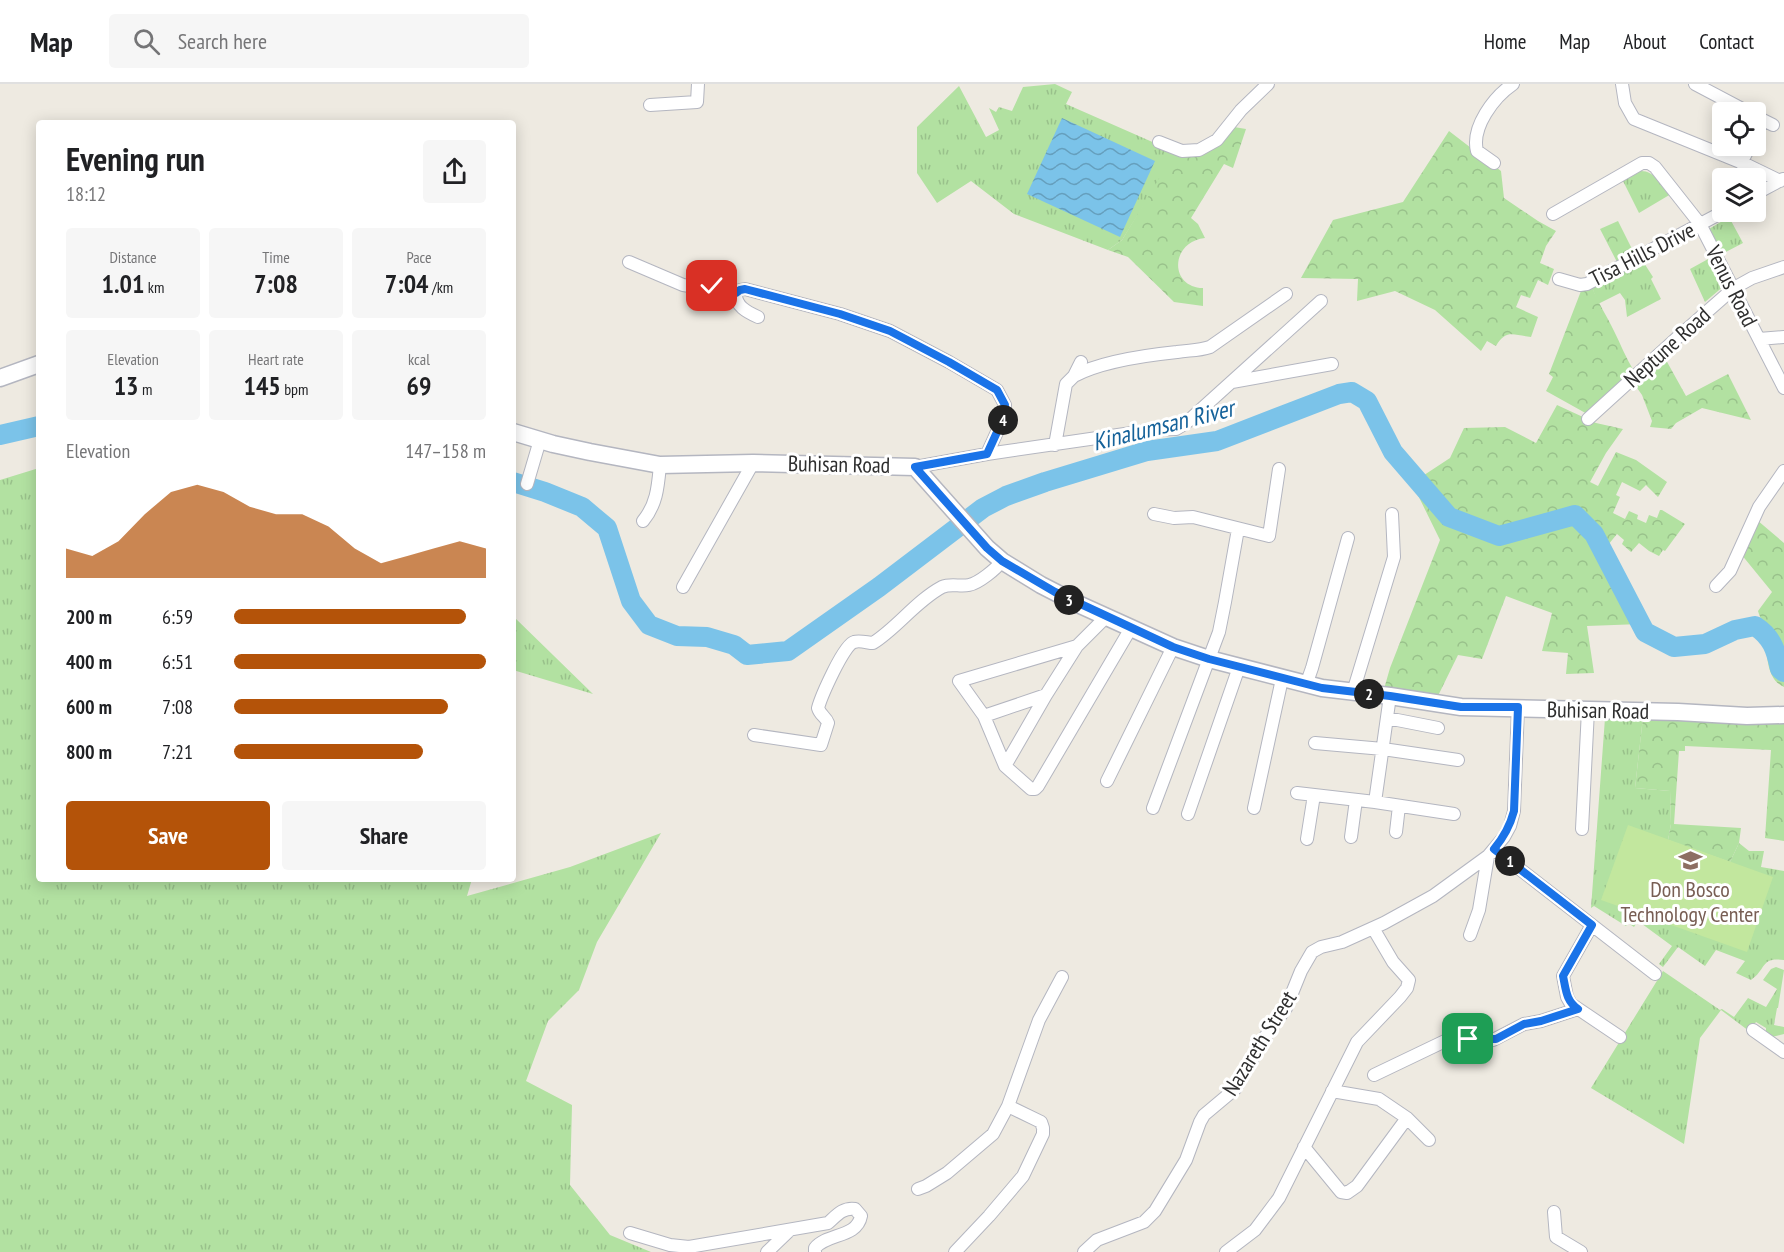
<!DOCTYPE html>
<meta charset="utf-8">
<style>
:root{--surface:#fff;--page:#f6f6f6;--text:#202124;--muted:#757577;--line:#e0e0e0;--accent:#b45309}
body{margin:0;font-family:"PT Sans Narrow",sans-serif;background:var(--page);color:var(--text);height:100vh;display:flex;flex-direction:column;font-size:22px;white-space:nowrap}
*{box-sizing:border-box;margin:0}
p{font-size:20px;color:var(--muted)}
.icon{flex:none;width:33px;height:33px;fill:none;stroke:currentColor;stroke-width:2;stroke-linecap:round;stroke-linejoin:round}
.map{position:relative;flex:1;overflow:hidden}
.details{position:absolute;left:36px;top:36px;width:480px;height:762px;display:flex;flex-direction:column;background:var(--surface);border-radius:6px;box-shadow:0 3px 15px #0003}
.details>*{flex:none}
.controls{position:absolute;left:1712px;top:18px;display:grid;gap:12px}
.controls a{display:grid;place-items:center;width:54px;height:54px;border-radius:6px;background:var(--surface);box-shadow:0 3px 15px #0003;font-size:30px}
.pin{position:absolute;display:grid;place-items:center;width:51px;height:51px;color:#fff;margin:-26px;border-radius:12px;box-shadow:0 3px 9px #0006}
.km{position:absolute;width:30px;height:30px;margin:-15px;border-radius:50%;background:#222;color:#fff;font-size:16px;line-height:30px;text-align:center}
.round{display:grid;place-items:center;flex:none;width:63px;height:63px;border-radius:6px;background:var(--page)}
.head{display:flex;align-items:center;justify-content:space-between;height:102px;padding:0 30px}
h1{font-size:33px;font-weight:700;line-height:45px}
.figures{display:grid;grid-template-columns:repeat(3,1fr);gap:9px;height:102px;padding:6px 30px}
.figures div{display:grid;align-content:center;border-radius:6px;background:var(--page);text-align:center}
.figures b{font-size:26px;font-weight:700}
.figures small{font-size:16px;font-weight:400}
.figures p{font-size:16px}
.chart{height:168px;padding:12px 30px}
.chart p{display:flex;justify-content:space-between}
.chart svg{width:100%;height:108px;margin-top:6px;fill:var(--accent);opacity:.7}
.cta{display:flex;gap:12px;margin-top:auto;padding:12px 30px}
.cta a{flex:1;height:69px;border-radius:6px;background:var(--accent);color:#fff;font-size:24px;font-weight:700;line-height:69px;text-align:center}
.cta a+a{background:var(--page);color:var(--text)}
ul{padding:0 30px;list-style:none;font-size:20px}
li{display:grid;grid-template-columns:96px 72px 1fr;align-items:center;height:45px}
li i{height:15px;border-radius:8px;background:var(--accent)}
header{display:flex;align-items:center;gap:36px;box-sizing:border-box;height:84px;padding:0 30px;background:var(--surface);border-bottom:2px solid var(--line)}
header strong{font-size:28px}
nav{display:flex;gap:33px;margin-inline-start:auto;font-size:21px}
.search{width:420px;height:54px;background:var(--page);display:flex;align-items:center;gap:15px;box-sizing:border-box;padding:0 21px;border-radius:6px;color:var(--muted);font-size:22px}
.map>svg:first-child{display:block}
</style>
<header>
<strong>Map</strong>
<div class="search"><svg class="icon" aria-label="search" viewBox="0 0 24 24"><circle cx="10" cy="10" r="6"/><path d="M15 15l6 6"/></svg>Search here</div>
<nav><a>Home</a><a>Map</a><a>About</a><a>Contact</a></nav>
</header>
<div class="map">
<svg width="1784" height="1168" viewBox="0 0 1784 1168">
<defs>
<pattern id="grass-tufts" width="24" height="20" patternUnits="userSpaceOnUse" patternTransform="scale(1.5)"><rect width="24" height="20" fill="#b2e1a1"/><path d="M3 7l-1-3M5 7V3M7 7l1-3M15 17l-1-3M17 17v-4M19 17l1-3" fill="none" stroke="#99c18b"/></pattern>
<pattern id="forest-crowns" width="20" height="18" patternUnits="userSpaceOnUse" patternTransform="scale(1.5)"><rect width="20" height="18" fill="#b2e1a1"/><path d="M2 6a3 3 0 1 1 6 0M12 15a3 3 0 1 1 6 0" fill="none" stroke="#99c18b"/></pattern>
<pattern id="water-waves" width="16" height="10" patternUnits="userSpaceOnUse" patternTransform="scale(1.5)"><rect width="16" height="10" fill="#7bc3e9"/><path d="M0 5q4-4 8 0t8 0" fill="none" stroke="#659fbd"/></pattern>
</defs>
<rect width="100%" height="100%" fill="#eeeae1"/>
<path fill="url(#grass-tufts)" d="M1055 0 1072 8 1066 20 1182 71 1149 113 1122 156 1108 166 1014 130 971 97 937 119 917 89V43L959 2 986 53 999 46 989 24 996 28 999 23 1012 27 1023 3Z
M1641 87C1654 87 1662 101 1671 110L1639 129 1623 97Z
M1729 133 1743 159 1722 170 1709 145Z
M1710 174 1724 198 1725 201 1705 218 1690 185Z
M1644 179 1653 193 1651 195 1661 215 1627 233 1625 216 1620 209 1598 220 1592 203Z
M39 384V795H472L467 812 570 783 661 749 597 858 579 906 548 937 526 997 572 1021 570 1101 610 1151 651 1168H0V396Z
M513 532 593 610 513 586Z
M1643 633 1635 704 1670 707 1671 740 1668 756 1628 742 1773 793 1730 778 1739 759 1749 767H1764L1761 783 1784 787V876C1760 873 1767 885 1751 896L1736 889 1745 877 1716 866 1705 882 1678 863 1663 883 1659 880 1672 862 1638 837 1634 843 1628 839 1626 842 1594 822 1591 824 1605 634Z
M1776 883 1784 886 1778 924H1777L1774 941 1784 943V950L1772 953 1766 948V944L1756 938 1749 947 1721 926 1700 954 1684 1060 1591 1004 1663 887 1720 926 1722 925 1734 933 1748 914 1766 923 1777 905 1763 896 1771 885Z"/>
<path fill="url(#forest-crowns)" d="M1234 43 1246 45 1233 84 1224 80 1191 134 1198 140 1205 154C1170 158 1169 203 1203 204V222L1174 218 1128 173 1108 166 1122 156 1163 88 1182 71C1209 76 1217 61 1234 43Z
M1449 47 1501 87 1504 114 1538 137 1556 147 1546 162 1540 179 1554 185 1548 201 1538 196 1530 214 1521 211 1516 223 1538 233 1531 253C1513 251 1506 245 1496 262L1487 257 1481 267 1435 226 1395 207 1357 217 1358 195 1301 194 1333 136 1403 118Z
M1618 137 1634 169 1617 178 1600 145Z
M1592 203C1598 219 1607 232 1614 247 1621 261 1626 274 1634 287L1589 331 1546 307 1553 293 1549 290 1581 207Z
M1666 276 1686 312 1728 290 1751 336 1702 324 1676 339 1671 345 1650 343 1652 337 1642 311 1635 301 1652 289Z
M1557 321 1596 339 1623 345 1606 369 1590 398 1598 402 1616 368 1636 376 1667 398 1658 413 1646 401 1640 407 1622 398 1616 411 1620 413 1613 429 1625 435 1629 427 1638 431 1637 435 1646 439 1649 431 1657 434 1660 426H1662L1685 440 1665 467 1663 466 1659 472 1649 467 1639 459 1631 468 1622 460 1624 456 1617 450 1608 461 1610 467 1608 468 1601 463 1641 540 1587 542 1594 589 1566 590 1568 569 1542 567 1552 529 1506 512 1482 575 1458 571 1434 620 1382 612 1390 584 1440 456 1412 399 1450 374 1464 344 1505 343 1536 359Z
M1757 436 1784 459V603C1765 595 1767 567 1766 550 1765 543 1760 534 1758 527L1772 508 1741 470Z
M1643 633 1784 635V757L1765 754 1771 666 1685 662V667H1679L1674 740 1741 744 1739 759 1730 778 1668 756 1671 740 1670 707 1635 704Z"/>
<path fill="#c2e79e" d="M1628 741 1773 793 1747 868 1601 816Z"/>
<path fill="url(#water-waves)" d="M1062 34 1155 77 1120 153 1027 110Z"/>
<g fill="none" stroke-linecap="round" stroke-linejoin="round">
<path stroke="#7bc3e9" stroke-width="20" d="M0 351 39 342
M513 398 545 408 582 423 607 444 631 517 649 541 677 552 707 553 734 561 747 571 788 567 879 503 983 424 1006 412 1045 398 1147 367 1217 357 1339 310 1352 308 1367 317 1393 368 1449 433 1499 452 1575 431 1594 450 1645 548 1674 563 1705 560 1735 546 1755 542C1772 553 1776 566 1780 585L1784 588"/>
<defs>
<path id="street" d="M1622 0 1625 19 1634 35 1745 80 1780 97
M1695 0 1748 28
M650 21 697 18 698 0
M1755 32 1773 41
M1755 51 1763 36
M1159 58 1182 67 1199 66 1217 56 1241 26 1268 0
M1494 79 1477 67C1471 43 1494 13 1513 0
M1741 79 1750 62
M1755 110 1783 95
M1553 130 1642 79H1649L1655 83 1700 140 1784 304
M629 178 683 201 703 204 714 202 736 209
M1559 195 1580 201 1587 200 1723 128
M758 233C747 228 735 222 736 209L740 206 745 205 840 230 890 247 949 278 997 306 1005 321 1003 335 987 370
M1759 255 1784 253
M1074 292C1100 278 1148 271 1177 268 1189 266 1198 267 1210 263L1286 210
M1232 298 1332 280
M1588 335 1677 254 1734 204 1752 194 1784 183
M1055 361 1066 300 1074 292 1081 278
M915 383 987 370 1152 346 1176 345 1186 339 1321 217
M527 400 540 356
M1154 430 1174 434 1193 433 1269 452 1279 385
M643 437C657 420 658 402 660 381
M1716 502 1730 487 1759 423 1784 387
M683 503 753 379
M1077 562 959 597 984 632 1005 682 1031 705H1035L1038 702 1131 544
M1306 601 1312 584 1348 454
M1353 608 1394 473 1392 430
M984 632 1046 611
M1387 634 1438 644
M754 651 821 661 828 639C826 633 820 631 818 624 821 613 844 560 854 558 860 556 868 559 873 559 897 544 916 517 942 503 951 499 960 503 969 501 979 499 996 485 1002 477
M1315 659 1383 665 1458 676
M1005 682 1046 611 1077 562 1107 532
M1107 697 1173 563
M1297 709 1375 718 1454 730
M1375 718 1390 612
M1153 724 1219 548 1225 518 1238 445
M1254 724 1282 595
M1188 730 1239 583
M1582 745 1588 626
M1396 748 1399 722
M1351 753 1356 716
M1307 755 1314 711
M1494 765 1655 890
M1592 841 1563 892 1567 913 1571 920 1620 953
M1470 851 1479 826 1488 772
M1753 946 1784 968
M1374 991 1445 957 1493 956 1524 940 1541 937 1578 925
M1332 1007 1379 1015 1407 1034 1429 1056
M1304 1063 1341 1108 1347 1109 1357 1102 1407 1034
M918 1105 926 1102 947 1089 993 1050 1008 1022 1039 936 1062 893
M1554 1128 1556 1153 1581 1168
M630 1149 670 1161 689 1163 828 1139C836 1132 843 1123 855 1125L861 1132C857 1154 827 1149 815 1164V1168
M767 1168 790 1146
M955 1168 989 1132 1023 1092 1043 1050V1044L1041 1038 1008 1022
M1084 1168 1097 1156 1144 1138 1155 1127 1186 1076 1200 1038 1204 1031 1235 1005 1265 953 1286 924 1301 887 1312 868 1321 863 1342 858 1384 839 1433 812 1488 772 1504 753 1510 742 1514 727 1518 623
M1226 1168 1255 1146 1279 1114 1357 958 1400 913 1407 904 1409 896 1393 878 1373 844"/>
<path id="secondary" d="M0 294 39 280
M513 348 553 360 590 368 660 381 753 379 915 383 987 464 1002 477 1041 501 1078 520 1173 563 1209 575 1322 604 1390 612 1461 623 1678 628 1747 632 1784 631"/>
</defs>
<use href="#street" stroke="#b4b6c0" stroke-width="14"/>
<use href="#secondary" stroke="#b4b6c0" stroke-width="19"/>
<use href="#street" stroke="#fff" stroke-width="12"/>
<use href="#secondary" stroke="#fff" stroke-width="16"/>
</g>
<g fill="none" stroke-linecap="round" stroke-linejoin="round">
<defs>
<path id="route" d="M712 202 736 209 740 206 745 205 840 230 890 247 949 278 997 306 1005 321 1003 335 987 370 915 383 987 464 1002 477 1055 508 1173 563 1209 575 1322 604 1390 612 1461 623H1518L1514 727C1510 742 1504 753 1494 765L1592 841 1563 892C1566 906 1566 917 1578 925L1541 937 1524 940 1496 955H1468"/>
</defs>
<use href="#route" stroke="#fff" stroke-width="12"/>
<use href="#route" stroke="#1a73e8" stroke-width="8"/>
</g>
<defs>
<symbol id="university-bare" viewBox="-9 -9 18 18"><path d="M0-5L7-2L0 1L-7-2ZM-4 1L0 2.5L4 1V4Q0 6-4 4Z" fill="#8d6e63" stroke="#fff" stroke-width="2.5" paint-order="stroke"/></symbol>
</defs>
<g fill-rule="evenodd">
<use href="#university-bare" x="1674" y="760" width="33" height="33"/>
</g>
<g text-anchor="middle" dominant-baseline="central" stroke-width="6" stroke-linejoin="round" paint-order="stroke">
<g font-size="22" fill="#2e2e2e" stroke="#fff">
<text transform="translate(1642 170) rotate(-27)">Tisa Hills Drive</text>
<text transform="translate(1732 202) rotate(63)">Venus Road</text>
<text transform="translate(1667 263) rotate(-42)">Neptune Road</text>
<text transform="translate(839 380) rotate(1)">Buhisan Road</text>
<text transform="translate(1598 626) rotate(1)">Buhisan Road</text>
<text transform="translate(1259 959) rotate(-58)">Nazareth Street</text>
</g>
<g font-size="22" fill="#785e54" stroke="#fff">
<text x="1690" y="805">Don Bosco<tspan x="1690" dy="25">Technology Center</tspan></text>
</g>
<g font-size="24" font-style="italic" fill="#15629a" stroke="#fff">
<text transform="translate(1163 341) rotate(-14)">Kinalumsan River</text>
</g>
</g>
</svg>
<div class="controls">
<a><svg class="icon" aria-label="locate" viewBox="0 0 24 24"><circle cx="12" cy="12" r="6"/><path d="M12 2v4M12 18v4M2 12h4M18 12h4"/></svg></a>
<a><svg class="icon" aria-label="layers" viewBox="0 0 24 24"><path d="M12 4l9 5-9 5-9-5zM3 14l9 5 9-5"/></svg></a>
</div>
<div class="pin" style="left:1468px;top:955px;background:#1e9e55"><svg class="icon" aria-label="arrive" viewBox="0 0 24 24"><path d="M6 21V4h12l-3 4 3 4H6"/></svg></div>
<div class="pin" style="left:712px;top:202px;background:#d93025"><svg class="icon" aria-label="check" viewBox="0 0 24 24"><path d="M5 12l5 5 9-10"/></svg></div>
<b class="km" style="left:1510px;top:777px">1</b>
<b class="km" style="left:1369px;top:610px">2</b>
<b class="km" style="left:1069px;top:516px">3</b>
<b class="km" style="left:1003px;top:336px">4</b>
<section class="details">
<div class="head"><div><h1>Evening run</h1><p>18:12</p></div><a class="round"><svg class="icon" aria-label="share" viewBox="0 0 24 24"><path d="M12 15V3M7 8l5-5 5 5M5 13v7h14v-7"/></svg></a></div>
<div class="figures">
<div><p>Distance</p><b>1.01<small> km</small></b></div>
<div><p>Time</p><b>7:08</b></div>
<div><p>Pace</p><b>7:04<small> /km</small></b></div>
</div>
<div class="figures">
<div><p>Elevation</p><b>13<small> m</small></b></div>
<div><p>Heart rate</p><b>145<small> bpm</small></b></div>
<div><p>kcal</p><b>69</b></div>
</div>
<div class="chart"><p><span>Elevation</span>147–158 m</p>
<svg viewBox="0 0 160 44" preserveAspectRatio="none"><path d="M0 44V32L10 35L20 29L30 18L40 9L50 6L60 9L70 15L80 18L90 18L100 23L110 32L120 38L130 35L140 32L150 29L160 32V44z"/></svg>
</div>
<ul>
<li><b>200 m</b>6:59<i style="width:92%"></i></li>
<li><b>400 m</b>6:51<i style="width:100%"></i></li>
<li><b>600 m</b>7:08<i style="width:85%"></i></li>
<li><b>800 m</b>7:21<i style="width:75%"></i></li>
</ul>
<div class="cta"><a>Save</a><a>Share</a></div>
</section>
</div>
